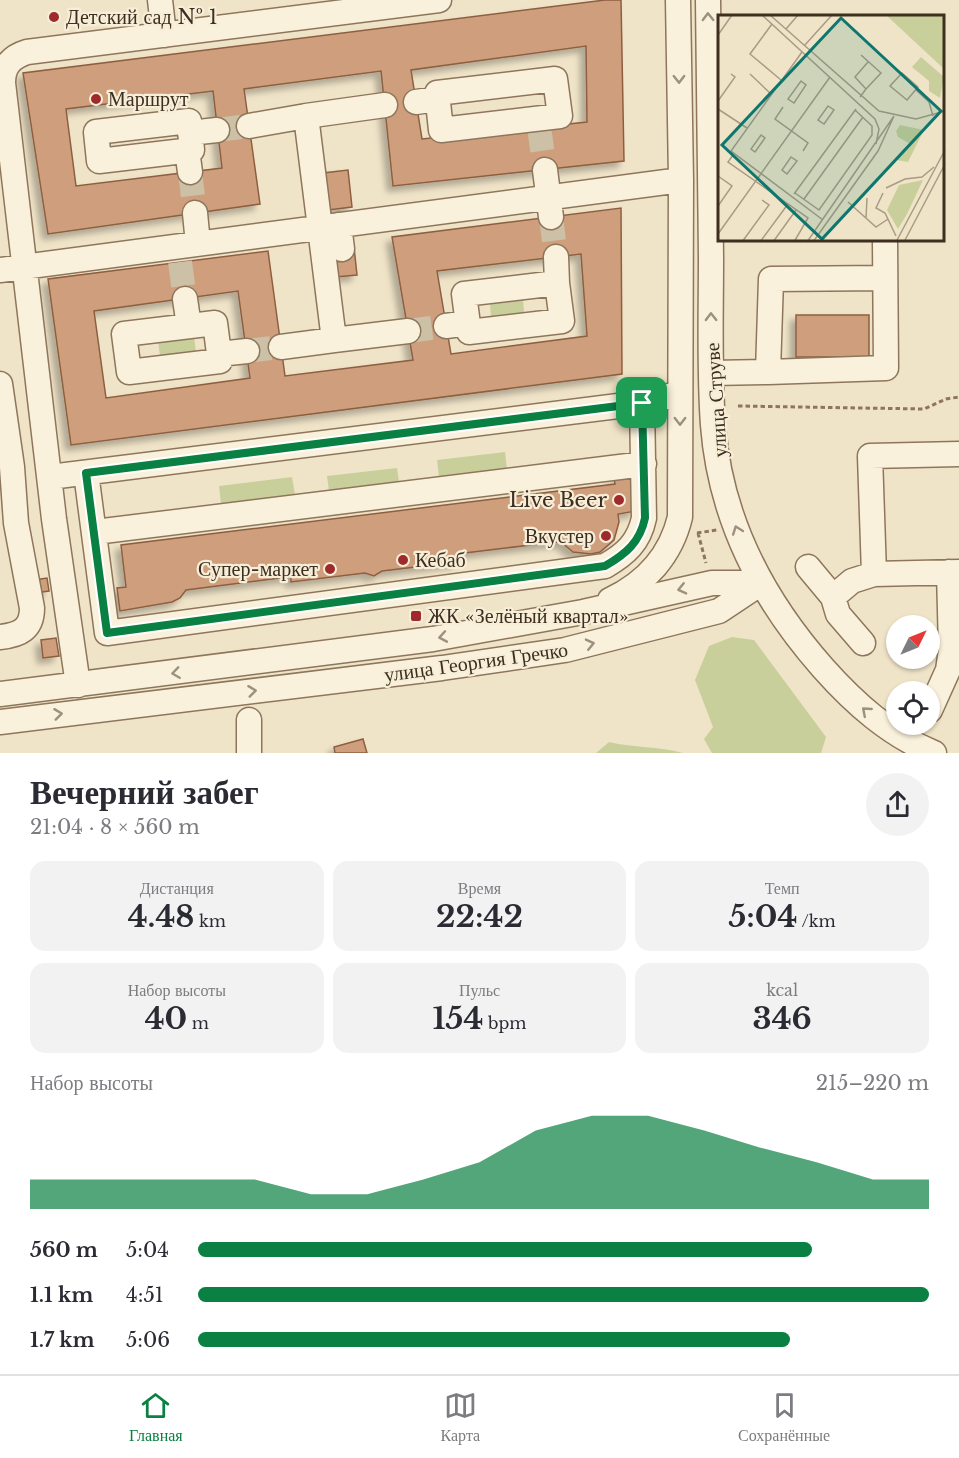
<!DOCTYPE html>
<html lang="ru">
<meta charset="utf-8">
<style>
:root{--surface:#fff;--page:#f2f2f3;--text:#2b2b33;--muted:#7c7c81;--line:#e1e1e2;--accent:#0b8043}
body{margin:0;font-family:"Libre Baskerville",serif;background:var(--page);color:var(--text);height:100vh;display:flex;flex-direction:column;font-size:22px;white-space:nowrap}
*{box-sizing:border-box;margin:0}
p{font-size:20px;color:var(--muted)}
.icon{flex:none;width:33px;height:33px;fill:none;stroke:currentColor;stroke-width:2;stroke-linecap:round;stroke-linejoin:round}
.map{position:relative;height:753px;overflow:hidden}
.drawer{display:flex;flex-direction:column;background:var(--surface);flex:1}
.drawer>*{flex:none}
.needle{width:39px;rotate:47deg}
.tools{position:absolute;left:886px;top:615px;display:grid;gap:12px}
.tools a{display:grid;place-items:center;width:54px;height:54px;border-radius:50%;background:var(--surface);box-shadow:0 2px 4px #0004;font-size:30px}
.pin{position:absolute;display:grid;place-items:center;width:51px;height:51px;color:#fff;margin:-26px;border-radius:12px;box-shadow:0 3px 9px #0006}
.round{display:grid;place-items:center;flex:none;width:63px;height:63px;border-radius:32px;background:var(--page)}
.summary{display:flex;align-items:center;justify-content:space-between;height:102px;padding:0 30px}
h1{font-size:33px;font-weight:700;line-height:45px}
.figures{display:grid;grid-template-columns:repeat(3,1fr);gap:9px;height:102px;padding:6px 30px}
.figures div{display:grid;align-content:center;border-radius:15px;background:var(--page);text-align:center}
.figures b{font-size:30px;font-weight:700}
.figures small{font-size:16px;font-weight:400}
.figures p{font-size:16px}
.chart{height:168px;padding:12px 30px}
.chart p{display:flex;justify-content:space-between}
.chart svg{width:100%;height:108px;margin-top:6px;fill:var(--accent);opacity:.7}
ul{padding:0 30px;list-style:none;font-size:20px}
li{display:grid;grid-template-columns:96px 72px 1fr;align-items:center;height:45px}
li i{height:15px;border-radius:8px;background:var(--accent)}
.tab-bar{display:flex;justify-content:space-around;align-items:center;height:84px;border-top:2px solid var(--line);background:var(--surface);font-size:16px;color:var(--muted)}
.tab-bar a{display:grid;justify-items:center;gap:3px}
.tab-bar .selected{color:var(--accent)}
.map>svg:first-child{display:block}
</style>
<div class="map">
<svg width="959" height="753" viewBox="0 0 959 753">
<defs>
<filter id="shadow"><feDropShadow dx="-5.5" dy="5.5" stdDeviation="3" flood-color="#0004"/></filter>
</defs>
<rect width="100%" height="100%" fill="#f0e4c8"/>
<path fill="#c9cf9b" d="M523 299 524 313 491 317 490 303Z
M194 336 196 352 160 356 158 341Z
M505 452 507 470 439 478 437 460Z
M397 468 399 482 329 491 327 476Z
M292 477 295 495 221 504 219 486Z
M732 637 754 640 826 737 821 753H712L704 739 713 727 695 680 709 646Z
M609 742C634 748 658 746 683 753H596Z"/>
<path fill="#cf9f7d" stroke="#8d5f41" stroke-width="1.5" fill-rule="evenodd" filter="url(#shadow)" d="M605 0H621L624 161 393 186 381 71 244 89 260 204 48 234 23 73ZM586 46 587 122 422 139 411 70ZM213 91 222 168 76 186 66 109Z
M348 170 352 207 328 210 323 173Z
M621 208 622 374 71 445 48 279 268 251 285 376 413 360 392 237ZM581 254 587 336 451 354 437 271ZM238 291 250 378 106 398 94 311Z
M354 247 357 275 335 277 331 250Z
M796 315H869V357H796Z
M632 476 636 511 618 514 619 522 614 540 600 552 591 554 573 552 561 542 547 543 457 554 458 562 382 571 374 576 365 573 291 582V577H288L186 590 180 598 172 602 120 611 117 588 126 587 121 545 615 484 614 478Z
M47 578 49 591 35 593 34 580Z
M56 638 59 656 43 658 41 640Z
M363 739 367 753H335L334 747Z"/>
<g fill="none" stroke-linecap="round" stroke-linejoin="round">
<path stroke="#ccc0a6" stroke-width="24" stroke-dasharray="24 12" stroke-linecap="butt" d="M539 127 545 170
M217 130 249 126
M190 172 195 213
M551 217 556 257
M180 262 185 299
M408 331 446 326
M247 351 281 347"/>
<defs>
<path id="minor" d="M160 0 164 35
M708 0C709 86 710 172 711 258 711 314 709 370 713 425 720 518 763 600 823 668 855 704 890 735 934 753
M555 79 560 116 441 130 437 93Z
M416 102 437 99
M189 121 192 150 99 161 96 132Z
M249 126 306 116
M190 133 217 130
M187 150 190 172
M545 170 551 217
M195 213 198 244
M339 225 342 249
M556 257 557 283
M0 270 681 180
M557 283 562 321 469 332 464 294Z
M185 299 189 326
M215 323 220 361 129 372 124 334Z
M446 326 468 323
M334 340 408 331
M281 347 334 340 306 116 385 105
M219 354 247 351
M768 372 886 368 885 240
M712 373 768 372 771 279 884 278
M0 384 12 467 16 523 32 608C32 629 20 635 0 637
M959 454 870 456 874 574 959 572
M86 473 107 633 605 566C626 554 639 542 644 518L642 403
M50 477 642 403 680 393
M95 532 644 464
M808 567 833 597 838 614 863 643
M833 597 852 581 874 574
M610 600C646 583 671 555 680 517L681 180 678 0
M78 685 54 519 3 83C3 66 11 57 27 52L439 0
M0 694 433 639 583 612 712 583H761
M930 710 948 670 951 650 949 572
M0 722 442 668 565 650 719 611 761 583
M249 753V720"/>
</defs>
<use href="#minor" stroke="#8d765c" stroke-width="27"/>
<path stroke="#8d765c" stroke-width="3" stroke-dasharray="4.5 3" stroke-linecap="butt" d="M738 406 924 409 946 399 959 397
M697 533 717 530
M698 533 706 563"/>
<use href="#minor" stroke="#faf1dc" stroke-width="24"/>
</g>
<defs><path id="oneway-chevron" d="M-2-3.5L2.5 0L-2 3.5" fill="none" stroke-width="1.6" stroke-linecap="round" stroke-linejoin="round" transform="scale(1.5)"/></defs>
<g stroke="#9c907e">
<use href="#oneway-chevron" transform="translate(708 17) rotate(-91)"/>
<use href="#oneway-chevron" transform="translate(679 79) rotate(89)"/>
<use href="#oneway-chevron" transform="translate(711 317) rotate(-91)"/>
<use href="#oneway-chevron" transform="translate(680 421) rotate(90)"/>
<use href="#oneway-chevron" transform="translate(737 530) rotate(-110)"/>
<use href="#oneway-chevron" transform="translate(682 589) rotate(167)"/>
<use href="#oneway-chevron" transform="translate(443 637) rotate(170)"/>
<use href="#oneway-chevron" transform="translate(590 644) rotate(-13)"/>
<use href="#oneway-chevron" transform="translate(176 673) rotate(172)"/>
<use href="#oneway-chevron" transform="translate(252 691) rotate(-7)"/>
<use href="#oneway-chevron" transform="translate(866 711) rotate(-139)"/>
<use href="#oneway-chevron" transform="translate(58 714) rotate(-7)"/>
</g>
<g fill="none" stroke-linecap="round" stroke-linejoin="round">
<defs>
<path id="route" d="M642 403 645 518C640 542 626 554 605 566L107 633 86 473Z"/>
</defs>
<use href="#route" stroke="#fff" stroke-width="12"/>
<use href="#route" stroke="#0b8043" stroke-width="8"/>
</g>
<g fill="#9e2a2b" stroke="#f7eed8" stroke-width="2">
<circle cx="54" cy="17" r="6"/>
<circle cx="96" cy="99" r="6"/>
<circle cx="619" cy="500" r="6"/>
<circle cx="606" cy="536" r="6"/>
<circle cx="403" cy="560" r="6"/>
<circle cx="330" cy="569" r="6"/>
<rect x="410" y="610" width="12" height="12" rx="3"/>
</g>
<g text-anchor="middle" dominant-baseline="central" stroke-width="4.5" stroke-linejoin="round" paint-order="stroke">
<g font-size="20" fill="#3d2e20" stroke="#f7eed8" text-anchor="start">
<text x="66" y="17">Детский сад № 1</text>
<text x="108" y="99">Маршрут</text>
<text x="607" y="500" text-anchor="end">Live Beer</text>
<text x="594" y="536" text-anchor="end">Вкустер</text>
<text x="415" y="560">Кебаб</text>
<text x="318" y="569" text-anchor="end">Супер-маркет</text>
<text x="428" y="616">ЖК «Зелёный квартал»</text>
</g>
<g font-size="20" fill="#3d2e20" stroke="#f7eed8">
<text transform="translate(716 400) rotate(-94)">улица Струве</text>
<text transform="translate(476 662) rotate(-8)">улица Георгия Гречко</text>
</g>
</g>
<g transform="translate(718 15)">
<rect width="226" height="226" fill="#f0e4c8"/>
<path d="M168 0H226V54ZM203 42 226 62 222 83 211 76V66L194 52ZM182 110 206 115 190 147 178 145 192 129 180 122 178 116ZM205 165 189 199 180 214 169 195 181 170Z" fill="#c9cf9b"/>
<path fill="none" stroke="#a89b85" stroke-width="1.5" d="M44 0 157 104 161 114 158 129M52 0 161 96 198 104 227 96M54 9 32 39 63 65M68 14 80 0M0 20 14 0M86 31 114 0M84 37 13 136 105 205M143 40 163 58 148 74M184 58 200 72 189 85 172 71ZM32 59 53 79M83 66 88 70 76 88 70 84ZM198 75 211 87 215 101M142 82 148 74 137 62 150 47M0 86 17 62 13 59M110 91 116 95 106 109 100 105ZM65 92 57 104 90 128 85 136M0 94 29 113M43 120 47 123 37 137 33 134ZM15 140 10 147 90 203 76 227M73 142 79 146 69 159 64 155ZM0 161 14 171 0 191M168 173 187 164 204 162 216 152M77 178 101 195 154 120V111L137 95M165 178 158 193 167 198 178 221M76 179 138 94M86 184 145 102M130 187 158 212 170 204M148 203 149 183M0 219 112 62M24 227 51 190 44 185M42 227 70 189M55 227 78 195M89 227 176 101M95 227 160 136 176 101M178 227 227 135M186 227 227 149"/>
<path fill="#0f766e" fill-opacity="0.15" stroke="#0f766e" stroke-width="3" d="M123 3 223 96 104 224 4 130Z"/>
<rect width="226" height="226" fill="none" stroke="#3d2e20" stroke-width="3"/>
</g>
</svg>
<div class="tools">
<a><svg class="needle" viewBox="-14 -14 28 28"><path d="M0-13l5 13h-10z" fill="#e53935"/><path d="M0 13l5-13h-10z" fill="#7c7c81"/></svg></a>
<a><svg class="icon" aria-label="locate" viewBox="0 0 24 24"><circle cx="12" cy="12" r="6"/><path d="M12 2v4M12 18v4M2 12h4M18 12h4"/></svg></a>
</div>
<div class="pin" style="left:642px;top:403px;background:#1e9e55"><svg class="icon" aria-label="arrive" viewBox="0 0 24 24"><path d="M6 21V4h12l-3 4 3 4H6"/></svg></div>
</div>
<section class="drawer">
<div class="summary"><div><h1>Вечерний забег</h1><p>21:04 · 8 × 560 m</p></div><a class="round"><svg class="icon" aria-label="share" viewBox="0 0 24 24"><path d="M12 15V3M7 8l5-5 5 5M5 13v7h14v-7"/></svg></a></div>
<div class="figures">
<div><p>Дистанция</p><b>4.48<small> km</small></b></div>
<div><p>Время</p><b>22:42</b></div>
<div><p>Темп</p><b>5:04<small> /km</small></b></div>
</div>
<div class="figures">
<div><p>Набор высоты</p><b>40<small> m</small></b></div>
<div><p>Пульс</p><b>154<small> bpm</small></b></div>
<div><p>kcal</p><b>346</b></div>
</div>
<div class="chart"><p><span>Набор высоты</span>215–220 m</p>
<svg viewBox="0 0 160 44" preserveAspectRatio="none"><path d="M0 44V32L10 32L20 32L30 32L40 32L50 38L60 38L70 32L80 25L90 12L100 6L110 6L120 12L130 19L140 25L150 32L160 32V44z"/></svg>
</div>
<ul>
<li><b>560 m</b>5:04<i style="width:84%"></i></li>
<li><b>1.1 km</b>4:51<i style="width:100%"></i></li>
<li><b>1.7 km</b>5:06<i style="width:81%"></i></li>
</ul>
</section>
<nav class="tab-bar">
<a class="selected"><svg class="icon" aria-label="home" viewBox="0 0 24 24"><path d="M3 11l9-7 9 7M6 9v11h12V9"/></svg>Главная</a>
<a><svg class="icon" aria-label="map" viewBox="0 0 24 24"><path d="M3 6l6-2 6 2 6-2v14l-6 2-6-2-6 2zM9 4v14M15 6v14"/></svg>Карта</a>
<a><svg class="icon" aria-label="saved" viewBox="0 0 24 24"><path d="M7 4h10v16l-5-4-5 4z"/></svg>Сохранённые</a>
</nav>
